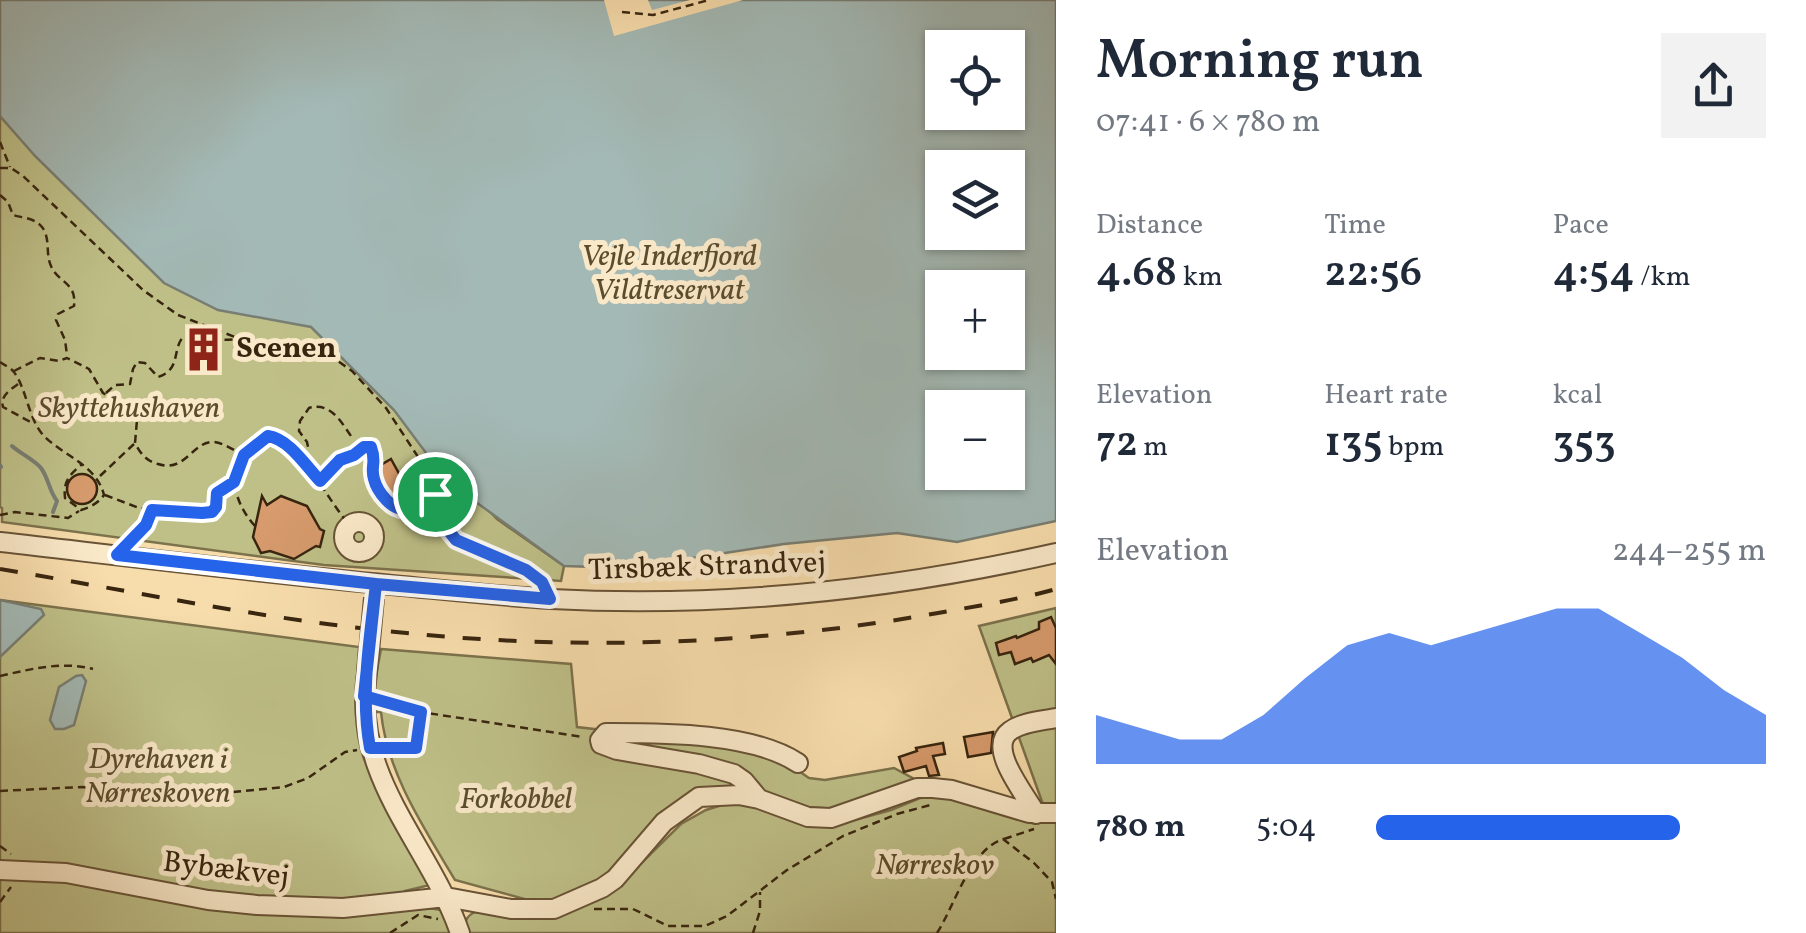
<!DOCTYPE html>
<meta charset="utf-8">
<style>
:root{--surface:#fff;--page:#f2f2f3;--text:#1f2937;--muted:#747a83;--accent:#2563eb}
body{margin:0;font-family:Vollkorn,serif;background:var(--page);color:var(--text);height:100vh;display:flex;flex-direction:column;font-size:38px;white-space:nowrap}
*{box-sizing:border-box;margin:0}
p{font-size:32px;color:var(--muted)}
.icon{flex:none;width:55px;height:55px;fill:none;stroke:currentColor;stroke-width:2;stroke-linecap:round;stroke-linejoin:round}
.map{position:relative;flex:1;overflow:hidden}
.drawer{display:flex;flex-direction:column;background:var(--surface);width:750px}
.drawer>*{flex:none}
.controls{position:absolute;left:925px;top:30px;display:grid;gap:20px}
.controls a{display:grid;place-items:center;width:100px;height:100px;border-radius:0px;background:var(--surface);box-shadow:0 2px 8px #0004;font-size:50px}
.pin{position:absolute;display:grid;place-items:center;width:85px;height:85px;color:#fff;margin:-42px;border:5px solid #fff;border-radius:50%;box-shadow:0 2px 10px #0007}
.round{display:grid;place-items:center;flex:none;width:105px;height:105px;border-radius:0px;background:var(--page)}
.overview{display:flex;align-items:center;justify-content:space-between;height:170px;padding:0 40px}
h1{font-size:55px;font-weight:600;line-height:75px}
.metrics{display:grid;grid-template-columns:repeat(3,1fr);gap:15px;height:170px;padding:10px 40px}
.metrics div{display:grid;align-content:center}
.metrics b{font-size:42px;font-weight:600}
.metrics small{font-size:28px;font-weight:400}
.metrics p{font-size:28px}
.chart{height:280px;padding:20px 40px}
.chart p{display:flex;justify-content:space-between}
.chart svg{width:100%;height:180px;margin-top:10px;fill:var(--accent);opacity:.7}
ul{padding:0 40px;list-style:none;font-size:32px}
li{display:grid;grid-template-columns:160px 120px 1fr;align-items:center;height:75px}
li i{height:25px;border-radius:12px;background:var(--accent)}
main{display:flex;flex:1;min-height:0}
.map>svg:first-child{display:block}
</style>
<main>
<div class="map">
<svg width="1056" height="933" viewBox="0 0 1056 933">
<rect width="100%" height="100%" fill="#f8ddac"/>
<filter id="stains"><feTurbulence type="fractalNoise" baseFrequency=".002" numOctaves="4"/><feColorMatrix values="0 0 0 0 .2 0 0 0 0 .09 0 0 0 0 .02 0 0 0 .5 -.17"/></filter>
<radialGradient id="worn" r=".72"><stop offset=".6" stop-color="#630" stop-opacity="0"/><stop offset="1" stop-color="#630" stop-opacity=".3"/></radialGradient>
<path fill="#bfc088" stroke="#7c724c" stroke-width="2.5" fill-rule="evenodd" d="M0 0H1056V517L348 360 497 519 564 566 561 581 324 565 2 522V508L0 507V116L20 137ZM942 48H1008V112H942ZM942 168H1008V232H942ZM942 288H1008V352H942ZM942 408H1008V472H942Z
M0 600 359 647C357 684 351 723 364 759L430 885 405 891 407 910 429 908 441 910 455 933H0Z
M1056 608V808L1045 810 979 626Z
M381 649 571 664 577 727 744 746 787 763 809 778 825 780 894 768 918 781 835 809 808 807 742 785 707 788 586 891 552 901H532L455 880C424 828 387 773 381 712H369Z
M943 796 957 798 1031 823 1056 821V933H468C464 922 465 917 475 912L538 916 554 915 610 894 681 824 706 810 722 805 737 803 752 805 800 824 833 826 891 810 920 798Z"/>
<path fill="#a3b9b5" stroke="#787e73" stroke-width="2.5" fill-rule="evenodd" d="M0 0H1056V521L957 542 897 533 784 544 627 568 564 566 447 481 394 410 311 327 218 310 164 283 35 156 0 116ZM942 48H1008V112H942ZM942 168H1008V232H942ZM942 288H1008V352H942ZM942 408H1008V472H942Z
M0 600 41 609 44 615 0 657Z
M82 675 86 681 74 725 64 729H55L50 720 59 687 76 676Z"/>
<path fill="#f8ddac" d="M604 0H648L652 10 690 0H743L614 36Z"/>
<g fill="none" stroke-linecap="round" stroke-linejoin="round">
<path stroke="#787e73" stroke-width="4" d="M12 446C21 454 33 459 41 468 49 479 49 491 57 501L53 512
M0 465 1 467"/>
</g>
<path fill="#d79b6d" stroke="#38250f" stroke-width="2.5" d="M391 459 407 488 389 497 374 469Z
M67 489a15 15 0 1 1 30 0a15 15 0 1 1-30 0Z
M262 496 267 505 281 496 307 506 320 529 324 531 320 547 316 546 294 559 270 551 261 553 253 537Z
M1051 617 1056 628V664L1049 655 1033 662 1031 658 1015 664 1011 652 999 655 996 643 1016 636 1017 638 1039 629V622Z
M993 732 991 753 968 757 964 737Z
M943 743 945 754 933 756 939 775 929 776 926 766 904 772 899 757 917 751 916 748Z"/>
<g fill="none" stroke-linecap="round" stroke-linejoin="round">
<defs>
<path id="minor" d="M344 537a15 15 0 1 1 30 0a15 15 0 1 1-30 0Z
M0 542C131 557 261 573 392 585 445 590 498 596 551 599 721 608 891 590 1056 553
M367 673C352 779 428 841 460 933
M759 799 744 781 734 774 699 764 617 750 601 744 600 740 606 733C661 733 751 732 798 763
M1036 814C1026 795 986 748 1010 731 1022 722 1042 721 1056 718
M0 870 66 873 208 900 257 905 343 908 446 897 511 909H554L602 888 615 879 664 822 699 797 739 795 759 799 808 817 831 818 917 788H933L952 790 1029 813H1056"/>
</defs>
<use href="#minor" stroke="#685336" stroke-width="22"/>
<path stroke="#38250f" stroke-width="2.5" stroke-dasharray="8 5" stroke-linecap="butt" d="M622 12 653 15 709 0
M0 142 10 167
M0 168H11L23 176 143 290 178 315 240 339 308 348 335 359 352 371 386 408 424 466 448 530 456 540 526 570 542 584
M0 195 8 202 13 215C23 218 35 218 42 227 51 239 45 253 51 266 58 283 77 282 74 306L58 314 56 320 65 340 67 355
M0 362C4 365 10 367 13 371 26 386 28 418 43 435 63 456 96 464 104 495 98 503 91 507 81 510L65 498C63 480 70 475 82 464
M14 371 40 358 59 361 67 358 89 369 103 393 132 410 137 420 135 443C140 453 146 461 158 464 186 473 192 441 214 442 224 443 235 451 243 455
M18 384C10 390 0 396 3 407L34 424
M106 393 115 385 130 384 133 369 137 362 145 363 158 377C181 370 172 350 183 337 203 335 219 342 238 339
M300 457 308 447 307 442 299 431 300 421 309 408C330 402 340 420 351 436
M100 476 134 444
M320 481 340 460 355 455 368 446C378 457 372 463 373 476 375 489 391 511 405 509 415 508 425 498 434 495
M105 495 139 508 208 513 216 507 217 493 231 484
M0 515 15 512 68 518 79 511
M255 526C226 494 226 452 271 436 304 449 327 499 350 526
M131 542 146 525 151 511
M0 676C31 669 62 661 93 669
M380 700 421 712 583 737
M390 748H415L421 712
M0 791 82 787 154 796 181 797 284 787 308 778 345 752 357 750
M1004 839 1034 829
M0 846 11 854
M0 902 11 887
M594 909H633L668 926H705L727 916 787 870 843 836 897 814 934 804
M390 933 418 915 438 919
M753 933 760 911V892
M937 933C955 905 970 850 1003 839L1034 863 1052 882 1056 899"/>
<use href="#minor" stroke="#fae9c9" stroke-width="18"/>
<path stroke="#38250f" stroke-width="4" stroke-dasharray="18 18" stroke-linecap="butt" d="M0 569C132 591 263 619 396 632 576 651 759 645 938 613 977 606 1017 600 1056 589"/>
<defs>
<path id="minor-bridge" d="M367 673 374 598"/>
</defs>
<use href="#minor-bridge" stroke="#685336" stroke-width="22" stroke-linecap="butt"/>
<use href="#minor-bridge" stroke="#fae9c9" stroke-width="18"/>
</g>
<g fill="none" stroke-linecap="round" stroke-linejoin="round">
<defs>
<path id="route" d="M435 494C426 498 416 507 407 509 392 512 377 491 374 479 370 466 377 463 371 447H364L354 455 340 460 320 481C306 466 289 439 268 436L244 455 234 482 217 493 216 507 212 512 202 513 152 510 146 525 117 555 376 584C370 638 360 694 370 748H416L421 712 364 696 376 584 550 599 542 582 526 570 456 540 448 530 435 494"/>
</defs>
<use href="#route" stroke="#fff" stroke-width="20"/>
<use href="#route" stroke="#2563eb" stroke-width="12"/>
</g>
<defs>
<symbol id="building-bare" viewBox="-9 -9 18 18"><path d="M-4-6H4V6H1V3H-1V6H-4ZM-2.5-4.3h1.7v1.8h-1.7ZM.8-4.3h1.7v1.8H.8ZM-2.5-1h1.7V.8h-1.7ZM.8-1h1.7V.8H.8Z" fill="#8f2418" stroke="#fae9c9" stroke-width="2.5" paint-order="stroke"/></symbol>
</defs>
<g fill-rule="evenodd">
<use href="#building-bare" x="172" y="318" width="63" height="63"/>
</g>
<g text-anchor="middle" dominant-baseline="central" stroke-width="10" stroke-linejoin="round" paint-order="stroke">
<g font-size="30" font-style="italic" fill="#5a4c2d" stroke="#fae9c9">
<text x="669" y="257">Vejle Inderfjord<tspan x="669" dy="34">Vildtreservat</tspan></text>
<text x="129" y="409">Skyttehushaven</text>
<text x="158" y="760">Dyrehaven i<tspan x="158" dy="34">Nørreskoven</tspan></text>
<text x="516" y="800">Forkobbel</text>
<text x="935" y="866">Nørreskov</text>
</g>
<g font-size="30" font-weight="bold" fill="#38250f" stroke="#fae9c9" text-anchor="start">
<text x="236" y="349">Scenen</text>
</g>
<g font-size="30" fill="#38250f" stroke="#fae9c9">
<text transform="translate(707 567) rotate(-2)">Tirsbæk Strandvej</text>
<text transform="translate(226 870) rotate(7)">Bybækvej</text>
</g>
</g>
<rect width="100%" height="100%" filter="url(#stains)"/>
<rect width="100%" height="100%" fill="url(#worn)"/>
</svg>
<div class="controls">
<a><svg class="icon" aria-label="locate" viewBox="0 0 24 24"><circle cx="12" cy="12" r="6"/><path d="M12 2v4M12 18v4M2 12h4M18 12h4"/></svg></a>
<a><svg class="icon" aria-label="layers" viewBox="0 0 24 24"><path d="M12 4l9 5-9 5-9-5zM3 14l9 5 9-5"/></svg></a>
<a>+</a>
<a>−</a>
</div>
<div class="pin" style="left:435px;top:494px;background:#1e9e55"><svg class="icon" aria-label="arrive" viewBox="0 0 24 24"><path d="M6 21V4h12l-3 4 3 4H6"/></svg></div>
</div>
<section class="drawer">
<div class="overview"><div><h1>Morning run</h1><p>07:41 · 6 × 780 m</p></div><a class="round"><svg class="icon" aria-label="share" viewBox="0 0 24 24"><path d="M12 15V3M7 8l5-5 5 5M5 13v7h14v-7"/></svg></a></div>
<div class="metrics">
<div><p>Distance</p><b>4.68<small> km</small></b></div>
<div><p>Time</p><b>22:56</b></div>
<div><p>Pace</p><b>4:54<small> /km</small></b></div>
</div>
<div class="metrics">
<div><p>Elevation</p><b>72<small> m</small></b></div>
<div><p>Heart rate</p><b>135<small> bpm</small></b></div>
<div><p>kcal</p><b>353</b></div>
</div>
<div class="chart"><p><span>Elevation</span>244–255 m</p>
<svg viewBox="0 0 160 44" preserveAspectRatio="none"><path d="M0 44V32L10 35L20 38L30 38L40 32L50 23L60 15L70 12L80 15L90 12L100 9L110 6L120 6L130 12L140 18L150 26L160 32V44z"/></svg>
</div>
<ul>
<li><b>780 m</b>5:04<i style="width:78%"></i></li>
</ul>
</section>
</main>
